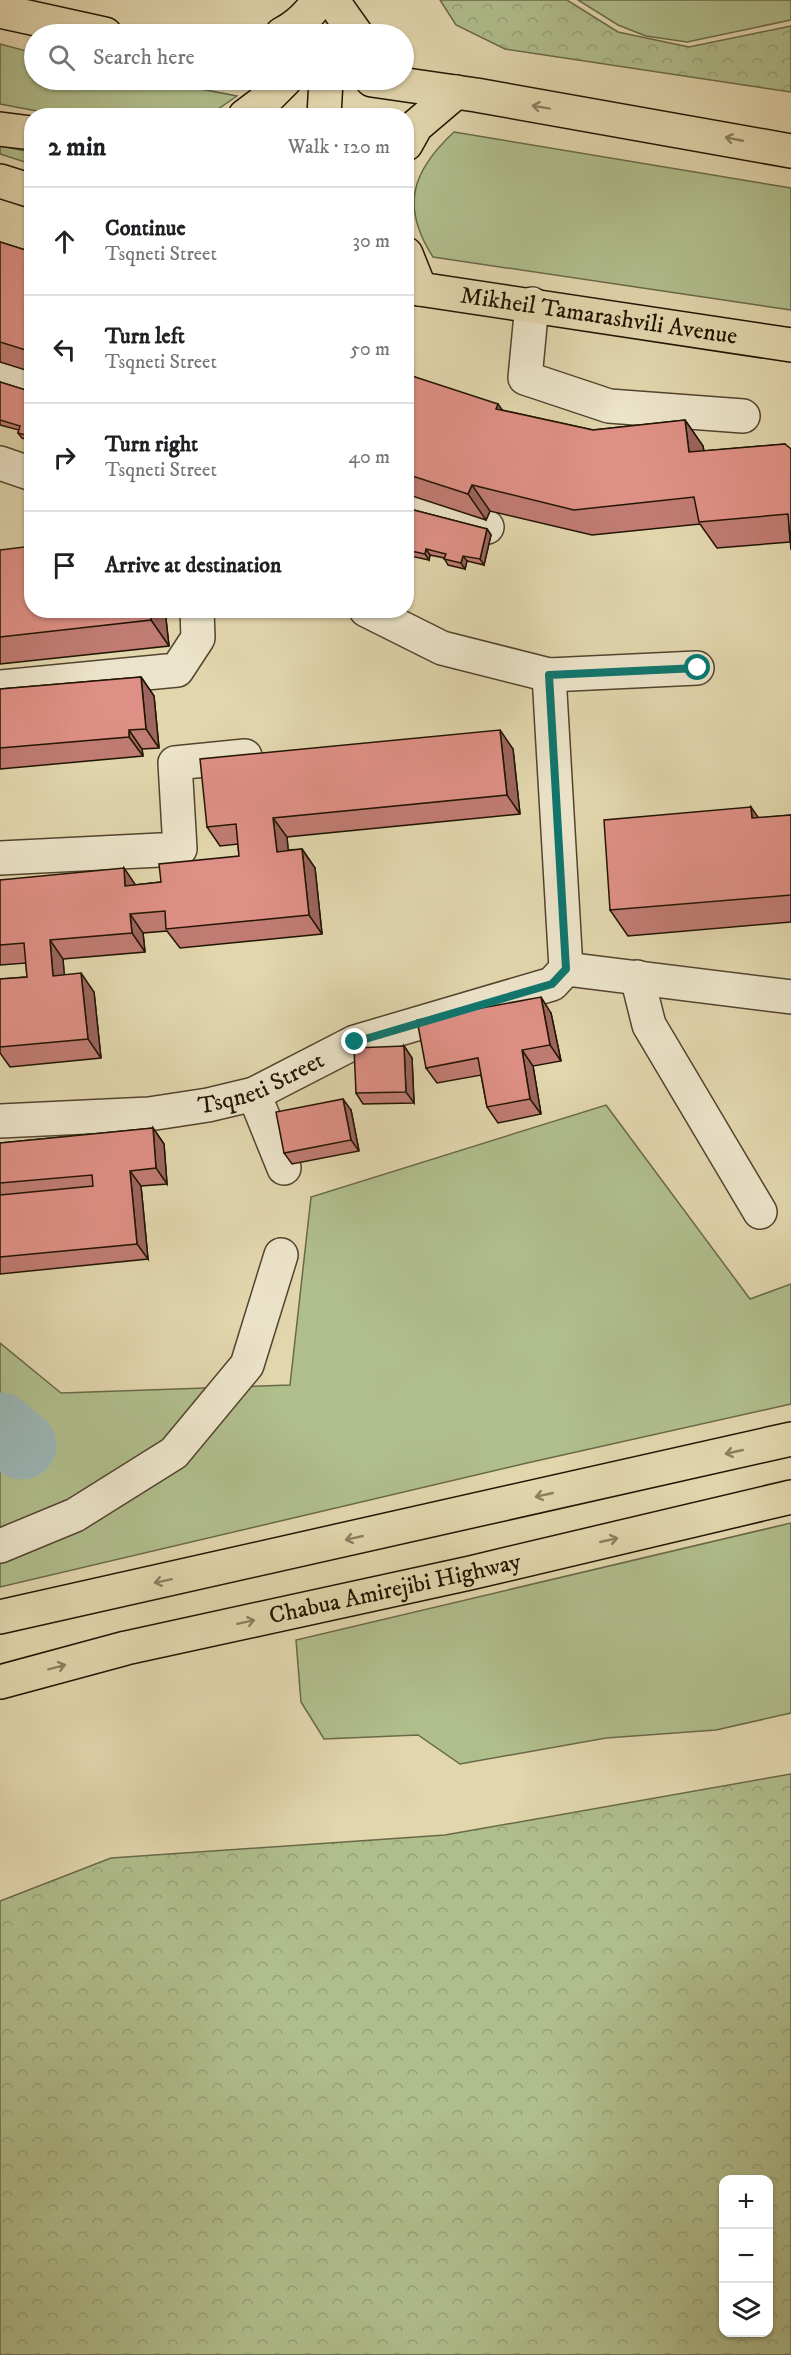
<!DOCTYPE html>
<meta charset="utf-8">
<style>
body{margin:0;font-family:"IM FELL DW Pica",serif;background:#f2f2f2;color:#202124}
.controls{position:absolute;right:18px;bottom:18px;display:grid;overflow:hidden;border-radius:12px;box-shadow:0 2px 4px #0004}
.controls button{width:54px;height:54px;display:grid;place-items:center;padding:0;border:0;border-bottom:2px solid #e0e0e0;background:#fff;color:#202124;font:30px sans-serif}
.stop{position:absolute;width:18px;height:18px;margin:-14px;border:4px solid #0f766e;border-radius:50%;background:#fff}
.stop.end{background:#0f766e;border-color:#fff;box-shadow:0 2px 6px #0008}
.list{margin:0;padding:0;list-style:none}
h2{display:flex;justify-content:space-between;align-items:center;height:78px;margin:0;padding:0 24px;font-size:26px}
h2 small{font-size:20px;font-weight:400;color:#757577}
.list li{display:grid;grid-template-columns:39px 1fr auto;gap:18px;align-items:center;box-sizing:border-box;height:108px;padding:0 24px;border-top:2px solid #e0e0e0}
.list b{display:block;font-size:22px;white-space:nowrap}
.list p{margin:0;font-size:20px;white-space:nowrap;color:#757577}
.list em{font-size:20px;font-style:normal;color:#757577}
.icon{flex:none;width:33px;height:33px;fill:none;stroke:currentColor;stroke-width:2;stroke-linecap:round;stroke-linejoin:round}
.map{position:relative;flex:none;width:791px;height:2355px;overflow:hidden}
.search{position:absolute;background:#fff;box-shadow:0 2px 4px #0004;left:24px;top:24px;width:390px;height:66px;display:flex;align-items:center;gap:15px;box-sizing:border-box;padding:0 21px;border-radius:33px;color:#757577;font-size:22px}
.panel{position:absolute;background:#fff;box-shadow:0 2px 4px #0004;left:24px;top:108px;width:390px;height:510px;border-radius:24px}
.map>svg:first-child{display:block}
</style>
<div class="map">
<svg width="791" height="2355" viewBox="0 0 791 2355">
<defs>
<pattern id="forest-crowns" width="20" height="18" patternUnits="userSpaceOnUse" patternTransform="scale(1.5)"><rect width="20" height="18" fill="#b0be8c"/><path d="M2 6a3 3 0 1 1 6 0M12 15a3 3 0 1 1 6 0" fill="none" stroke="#97a277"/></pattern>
</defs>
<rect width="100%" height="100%" fill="#e2d6ad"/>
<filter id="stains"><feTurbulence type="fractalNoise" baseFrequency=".00333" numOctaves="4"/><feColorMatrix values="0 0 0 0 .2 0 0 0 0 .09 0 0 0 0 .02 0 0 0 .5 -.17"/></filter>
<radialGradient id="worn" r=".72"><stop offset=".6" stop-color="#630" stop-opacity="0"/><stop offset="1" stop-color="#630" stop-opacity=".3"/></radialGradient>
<g fill="#b0be8c" stroke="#696948" stroke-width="1.5">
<path d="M578 0H791V20L687 42 646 36 618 25Z"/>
<path d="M0 44 34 53V80H153L237 96 218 109 199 116 58 115 0 104Z"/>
<path d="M454 132 791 188V310L433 257C400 206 412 171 454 132Z"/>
<path d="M0 146 31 152V164L0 154Z"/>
<path d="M606 1105 750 1299 791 1284V1404L527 1463 0 1587V1453L11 1460 33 1429 0 1403V1343L61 1393 290 1385 311 1197Z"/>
<path d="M791 1523V1713L716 1730 606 1738 460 1764 418 1735 324 1739 301 1702 296 1640Z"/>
</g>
<g fill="url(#forest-crowns)" stroke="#696948" stroke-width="1.5" fill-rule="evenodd">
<path d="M440 0H567L618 32 689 47 791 26V92L505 49 456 25Z"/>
<path d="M791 1774V2355H0V1901L111 1858 445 1835ZM724 2180H768V2332H724Z"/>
</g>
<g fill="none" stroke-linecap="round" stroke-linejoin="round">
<path stroke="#9ab6b6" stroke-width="69" d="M0 1427 22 1445"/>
<g stroke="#52442e" stroke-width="36">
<g id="minor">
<path d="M532 304 525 378 609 406 743 416"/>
<path d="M0 374 32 385"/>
<path d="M0 463 32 474"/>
<path d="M406 504 487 527"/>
<path d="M366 610 442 648 549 675 697 668"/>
<path d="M0 687 177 670 198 638 197 610"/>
<path d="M0 858 180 849 175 763 245 756"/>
<path d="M566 969 791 997"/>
<path d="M637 977 649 1025 760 1212"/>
<path d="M254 1094 284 1168"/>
<path id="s1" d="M0 1121 149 1114 208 1105 254 1094 355 1042 552 984 566 969 549 675"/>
<path d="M0 1546 75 1515 174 1453 247 1365 281 1255"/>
</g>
</g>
<g stroke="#221403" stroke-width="36">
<g id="major">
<path d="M332 0 356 34"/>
<path d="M0 11 105 34"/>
<path d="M282 34C298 26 309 15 319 0"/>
<path d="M372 80 476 95 791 151"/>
<path d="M245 116 261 104 285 80"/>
<path d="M324 116 326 80"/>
<path d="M0 129 32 133"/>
<path d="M406 144 416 126 456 92"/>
<path d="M0 181 32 191"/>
<path d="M406 254 420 289"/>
<path id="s2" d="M406 287 791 345"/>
<path d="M0 1617 791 1439"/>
<path id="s3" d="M0 1682 126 1648 470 1573 791 1497"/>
</g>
</g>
<use href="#minor" stroke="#ece4ca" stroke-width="33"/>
<use href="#major" stroke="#e2d6ad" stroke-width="33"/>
</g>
<g fill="#c07c73" stroke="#221403" stroke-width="1.5">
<path d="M0 242 32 252V372L0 362Z"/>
<path d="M406 374 502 410 593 430 685 420 703 446 704 451 785 444 790 542 717 548 700 524 592 535 490 511 486 520 406 494Z"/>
<path d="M0 382 32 392V441L22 438 18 433 19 430 0 425Z"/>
<path d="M406 508 487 529 491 535 484 565 467 561 465 569 448 565 444 558 430 555 429 560 406 555Z"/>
<path d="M0 550 32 610H165L169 646 0 664Z"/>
<path d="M141 677 154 696 159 748 142 749 143 756 0 769V689Z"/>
<path d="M513 749 520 814 287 837 288 850 302 849 315 868 322 934 180 948 167 931 143 933 145 952 63 959 64 975 94 992 101 1058 10 1067 0 1053V979L27 977 26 963 0 965V880L135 885 161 882 239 856 238 844 220 846 207 827Z"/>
<path d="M791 815V922L628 936 610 910 758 818Z"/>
<path d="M551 1013 561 1061 533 1066 541 1114 498 1123 487 1107 481 1075 437 1083 426 1068Z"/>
<path d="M404 1046 412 1058 414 1103 363 1104 356 1093Z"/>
<path d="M351 1110 359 1151 292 1164 284 1153Z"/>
<path d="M153 1128 164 1144 167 1184 141 1186 148 1259 0 1274V1143Z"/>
</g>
<g fill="#9c655e" stroke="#221403" stroke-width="1.5">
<path d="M498 404 516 429 496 409Z"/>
<path d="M685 420 703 446 707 478 689 452Z"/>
<path d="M472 485 490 511 486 520 468 494Z"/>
<path d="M487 529 491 535 484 565 480 559Z"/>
<path d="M426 549 430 555 429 560 425 554Z"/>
<path d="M463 556 467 561 465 569 461 563Z"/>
<path d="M150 610H165L169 646 151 620Z"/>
<path d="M141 677 154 696 159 748 146 729Z"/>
<path d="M129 730 142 749 143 756 129 737Z"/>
<path d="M500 730 513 749 520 814 507 795Z"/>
<path d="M751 807 769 833 752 818Z"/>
<path d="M273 818 287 837 290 870 277 852Z"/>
<path d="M302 849 315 868 322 934 309 915Z"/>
<path d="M124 868 137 887 125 886Z"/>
<path d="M130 914 143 933 145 952 132 933Z"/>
<path d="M50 940 63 959 66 995 53 976Z"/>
<path d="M81 973 94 992 101 1058 88 1039Z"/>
<path d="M541 997 551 1013 561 1061 550 1045Z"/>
<path d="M404 1046 412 1058 414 1103 406 1092Z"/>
<path d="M522 1050 533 1066 541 1114 530 1099Z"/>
<path d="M343 1099 351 1110 359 1151 351 1140Z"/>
<path d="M153 1128 164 1144 167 1184 156 1168Z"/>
<path d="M130 1171 141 1186 148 1259 137 1244Z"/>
</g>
<g fill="#df9086" stroke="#221403" stroke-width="1.5">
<path d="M0 242 32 252V352L0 342Z"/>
<path d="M406 374 498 404 496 409 593 430 685 420 689 452 785 444 791 449V550L788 514 699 522 694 497 574 510 472 485 468 494 406 474Z"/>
<path d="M0 382 32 392V437L18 433 20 426 0 420Z"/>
<path d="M406 508 487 529 480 559 463 556 461 563 444 559 446 554 426 549 425 554 406 550Z"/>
<path d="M32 546V610H150L151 620 0 637V550Z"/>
<path d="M141 677 146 729 129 730V737L0 748V689Z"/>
<path d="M500 730 507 795 273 818 277 852 302 849 309 915 166 929 165 911 130 914 132 933 50 940 53 976 81 973 88 1039 0 1047V979L27 977 24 943 0 945V880L124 868 125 886 161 882 159 864 239 856 236 824 207 827 200 759Z"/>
<path d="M751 807 752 818 791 815V895L610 910 604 820Z"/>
<path d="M541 997 550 1045 522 1050 530 1099 487 1107 478 1058 426 1068 417 1020Z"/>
<path d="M404 1046 406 1092 356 1093 354 1048Z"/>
<path d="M343 1099 351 1140 284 1153 276 1112Z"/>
<path d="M153 1128 156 1168 130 1171 137 1244 0 1257V1195L93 1186 92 1175 0 1183V1143Z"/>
</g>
<defs><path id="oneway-shaft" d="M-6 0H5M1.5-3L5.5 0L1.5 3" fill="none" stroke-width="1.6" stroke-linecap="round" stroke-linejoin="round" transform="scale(1.5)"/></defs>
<g stroke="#8c7f60">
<use href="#oneway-shaft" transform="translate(541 107) rotate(-170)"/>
<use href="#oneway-shaft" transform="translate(734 139) rotate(-169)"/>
<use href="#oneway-shaft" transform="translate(734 1452) rotate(167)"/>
<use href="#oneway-shaft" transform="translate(544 1495) rotate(167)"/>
<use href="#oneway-shaft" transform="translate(354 1538) rotate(167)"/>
<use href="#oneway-shaft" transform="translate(609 1540) rotate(-13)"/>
<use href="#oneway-shaft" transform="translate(163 1581) rotate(168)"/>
<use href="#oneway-shaft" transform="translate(246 1622) rotate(-12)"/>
<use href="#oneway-shaft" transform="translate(57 1667) rotate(-15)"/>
</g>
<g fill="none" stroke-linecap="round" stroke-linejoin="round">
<path stroke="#0f766e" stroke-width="8" d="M355 1042 552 984 566 969 549 675 698 668"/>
</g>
<g text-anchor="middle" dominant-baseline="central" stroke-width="4.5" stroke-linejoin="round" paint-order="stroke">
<g font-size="24" fill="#221403" stroke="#ece4ca">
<text stroke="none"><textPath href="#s2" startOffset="195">Mikheil Tamarashvili Avenue</textPath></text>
<text stroke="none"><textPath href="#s1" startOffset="266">Tsqneti Street</textPath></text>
<text stroke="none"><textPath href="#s3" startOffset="406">Chabua Amirejibi Highway</textPath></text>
</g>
</g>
<rect width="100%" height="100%" filter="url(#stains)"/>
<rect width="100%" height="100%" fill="url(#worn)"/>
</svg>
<div class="controls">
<button>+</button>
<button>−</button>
<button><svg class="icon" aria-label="layers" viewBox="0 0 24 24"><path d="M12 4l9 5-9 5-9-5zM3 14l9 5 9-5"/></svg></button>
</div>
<div class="stop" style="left:698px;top:668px"></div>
<div class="stop end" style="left:355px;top:1042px"></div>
<div class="search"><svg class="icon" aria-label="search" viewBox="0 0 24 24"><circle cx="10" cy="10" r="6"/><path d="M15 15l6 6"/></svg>Search here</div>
<section class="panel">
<h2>2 min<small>Walk · 120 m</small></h2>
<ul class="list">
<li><svg class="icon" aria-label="ahead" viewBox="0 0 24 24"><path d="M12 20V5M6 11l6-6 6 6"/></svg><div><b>Continue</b><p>Tsqneti Street</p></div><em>30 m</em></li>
<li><svg class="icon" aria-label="left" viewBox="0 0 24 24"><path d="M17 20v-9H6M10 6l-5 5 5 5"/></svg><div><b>Turn left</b><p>Tsqneti Street</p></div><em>50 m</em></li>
<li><svg class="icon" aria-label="right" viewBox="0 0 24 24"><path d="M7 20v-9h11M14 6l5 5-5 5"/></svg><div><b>Turn right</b><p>Tsqneti Street</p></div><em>40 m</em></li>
<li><svg class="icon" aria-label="arrive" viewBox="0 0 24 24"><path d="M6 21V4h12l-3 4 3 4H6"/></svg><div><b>Arrive at destination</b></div></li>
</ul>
</section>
</div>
